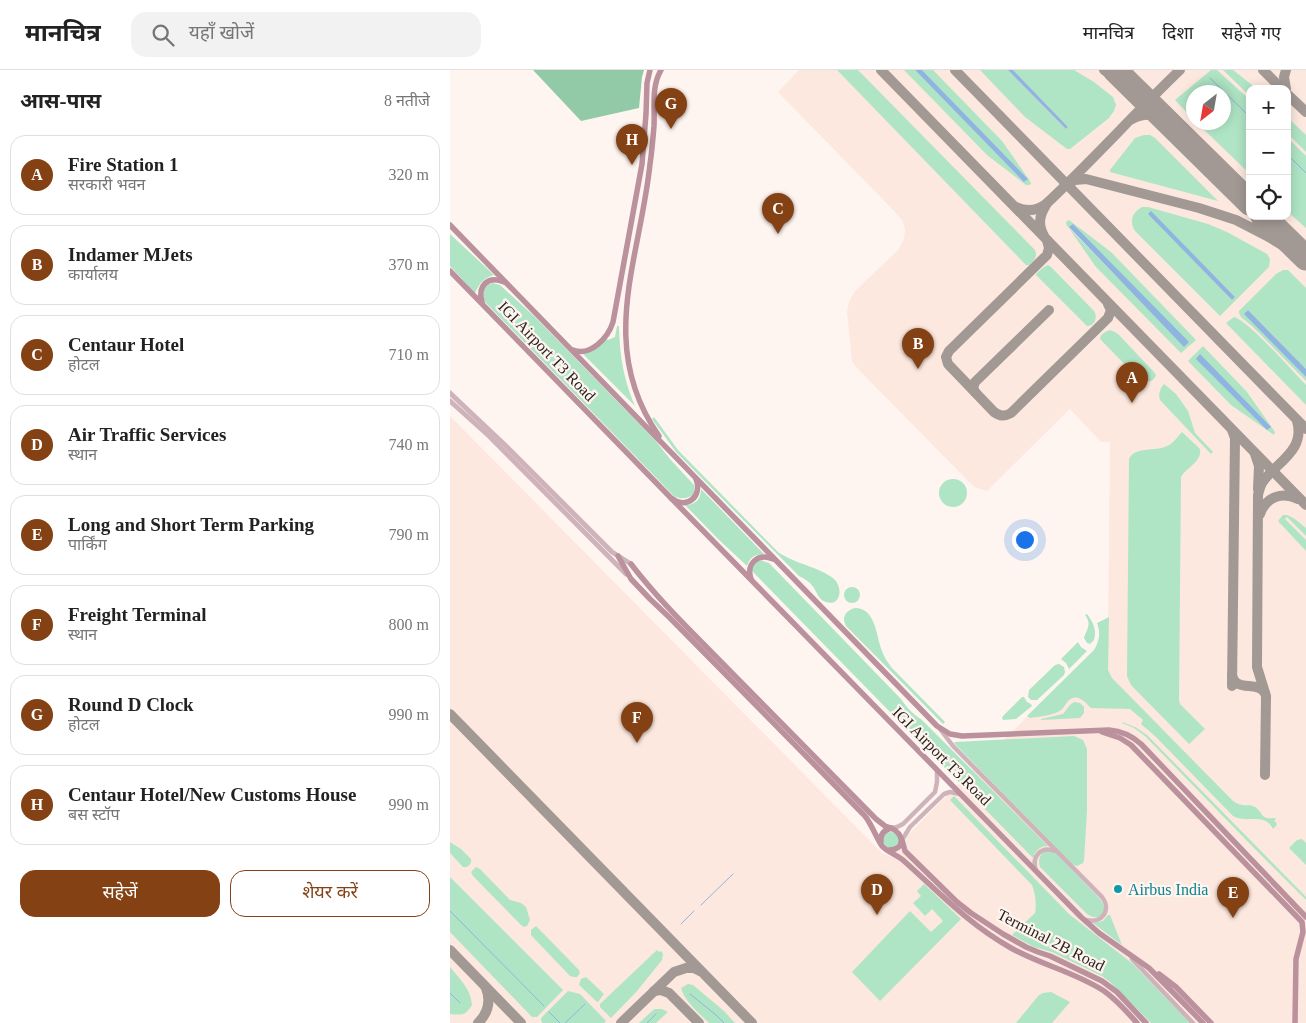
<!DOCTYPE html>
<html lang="hi">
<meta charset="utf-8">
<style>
body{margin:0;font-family:"Times New Roman","Noto Sans Devanagari",serif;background:#f2f2f2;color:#222}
.controls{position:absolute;right:15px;top:15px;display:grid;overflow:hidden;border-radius:10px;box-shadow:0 2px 12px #0003}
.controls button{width:45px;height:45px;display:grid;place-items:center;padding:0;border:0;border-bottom:1px solid #e0e0e0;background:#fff;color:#222;font:25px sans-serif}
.compass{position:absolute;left:736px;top:15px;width:45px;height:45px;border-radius:50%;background:#fff;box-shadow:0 2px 12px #0003;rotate:211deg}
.you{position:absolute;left:574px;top:469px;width:18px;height:18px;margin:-12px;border:4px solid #fff;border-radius:50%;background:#1a73e8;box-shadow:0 0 0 8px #1a73e833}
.badge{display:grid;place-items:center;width:32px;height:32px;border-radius:50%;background:#844114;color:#fff;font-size:16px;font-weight:700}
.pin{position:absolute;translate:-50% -41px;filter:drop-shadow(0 1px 2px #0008)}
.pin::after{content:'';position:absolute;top:26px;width:18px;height:15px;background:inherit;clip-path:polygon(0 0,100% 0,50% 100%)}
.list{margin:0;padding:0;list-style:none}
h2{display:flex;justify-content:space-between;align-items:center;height:65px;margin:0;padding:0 20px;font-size:21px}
h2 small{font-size:16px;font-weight:400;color:#767676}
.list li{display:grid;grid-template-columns:32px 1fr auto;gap:15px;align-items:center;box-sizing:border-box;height:80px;margin:0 10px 10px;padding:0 10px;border:1px solid #e0e0e0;border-radius:15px}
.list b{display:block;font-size:19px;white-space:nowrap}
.list p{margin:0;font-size:16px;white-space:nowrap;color:#767676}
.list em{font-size:16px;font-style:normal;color:#767676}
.actions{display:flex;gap:10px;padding:15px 20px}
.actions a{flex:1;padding:11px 0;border:1px solid #844114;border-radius:15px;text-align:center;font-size:18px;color:#844114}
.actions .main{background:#844114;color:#fff}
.icon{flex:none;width:28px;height:28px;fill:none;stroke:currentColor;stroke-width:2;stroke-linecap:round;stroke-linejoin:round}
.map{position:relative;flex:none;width:856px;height:953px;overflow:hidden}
header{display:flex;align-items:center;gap:30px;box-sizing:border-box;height:70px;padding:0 25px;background:#fff;border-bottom:1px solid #e0e0e0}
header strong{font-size:24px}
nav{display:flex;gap:28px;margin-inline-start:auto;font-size:18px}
.search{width:350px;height:45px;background:#f2f2f2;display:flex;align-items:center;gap:12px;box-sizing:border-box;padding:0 18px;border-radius:15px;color:#767676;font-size:19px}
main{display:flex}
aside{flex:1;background:#fff}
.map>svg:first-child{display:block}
</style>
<header>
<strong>मानचित्र</strong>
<div class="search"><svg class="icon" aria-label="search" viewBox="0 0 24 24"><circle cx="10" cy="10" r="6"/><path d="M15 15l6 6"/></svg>यहाँ खोजें</div>
<nav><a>मानचित्र</a><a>दिशा</a><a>सहेजे गए</a></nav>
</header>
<main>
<aside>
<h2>आस-पास<small>8 नतीजे</small></h2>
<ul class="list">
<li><span class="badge">A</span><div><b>Fire Station 1</b><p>सरकारी भवन</p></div><em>320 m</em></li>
<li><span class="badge">B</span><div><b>Indamer MJets</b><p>कार्यालय</p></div><em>370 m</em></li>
<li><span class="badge">C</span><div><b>Centaur Hotel</b><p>होटल</p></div><em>710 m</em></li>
<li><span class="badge">D</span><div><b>Air Traffic Services</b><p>स्थान</p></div><em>740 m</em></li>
<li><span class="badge">E</span><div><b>Long and Short Term Parking</b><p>पार्किंग</p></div><em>790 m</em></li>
<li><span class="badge">F</span><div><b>Freight Terminal</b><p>स्थान</p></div><em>800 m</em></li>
<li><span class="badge">G</span><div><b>Round D Clock</b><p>होटल</p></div><em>990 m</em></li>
<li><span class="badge">H</span><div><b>Centaur Hotel/New Customs House</b><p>बस स्टॉप</p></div><em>990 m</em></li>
</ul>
<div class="actions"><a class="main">सहेजें</a><a>शेयर करें</a></div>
</aside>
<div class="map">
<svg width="856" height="953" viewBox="0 0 856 953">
<rect width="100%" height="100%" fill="#fff5f0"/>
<path fill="#fce8de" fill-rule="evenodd" d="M349 0H856V953H0V346L432 783 442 787 455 774 457 766 495 727 658 568 660 372H651L620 339 537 421 524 417 406 297 402 291 397 242 399 232 405 221 448 180 454 169 455 159 452 150 445 142 328 22ZM800 19H837V146H800ZM744 22H774V52H744Z"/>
<g fill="#afe5c4" fill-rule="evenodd">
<path d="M387 0H408L585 180C588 187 584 190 579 195H576Z"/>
<path d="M454 0H465L575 112 577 108 472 0H483L552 71 580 111 581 114 579 115H576L537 85Z"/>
<path d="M530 0H558L616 59 618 57 563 0H624L644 12 663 27 666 35 664 41 659 48 620 79H617L575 47Z"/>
<path d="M761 0H767L800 30V104L747 53 774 52V22H744L743 49 725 30Z"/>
<path d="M773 0H783L807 19H800V26Z"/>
<path d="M837 47 856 65V82L837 63Z"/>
<path d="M694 65H700L705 68 768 131 660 102V100L685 68Z"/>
<path d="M837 67 856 86V158L837 141Z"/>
<path d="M692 137H698L758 154 777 162 817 184 820 189 819 197 770 246 685 161C679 151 682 143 692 137ZM701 142 785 227 782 230 699 144Z"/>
<path d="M619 150 661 182 746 270 731 283 646 197 616 154V152ZM623 154 738 272 734 276 619 158Z"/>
<path d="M0 164 44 205C33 208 30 213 25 223L0 196Z"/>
<path d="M598 195 601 197 644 241C648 247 645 256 637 256L586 205 587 203 594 197Z"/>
<path d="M833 200H838L856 218V299L798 240 795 244 856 307V311L803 257 791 247 789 243V241L826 204Z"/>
<path d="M43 213 50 215 85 247 205 370 220 389 244 415C247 428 234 431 224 426L35 232C31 224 33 215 43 213Z"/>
<path d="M784 247C799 251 842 301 856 315V335L776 253Z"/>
<path d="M167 256H169C170 287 173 307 185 336L133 284 137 283 156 268 158 270 165 267Z"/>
<path d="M660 260 665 262 669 265 704 302 706 305C703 313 697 313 692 307L689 309 651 270 650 268C652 263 655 262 660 260Z"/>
<path d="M753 276 797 322 825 362 824 365 781 335 738 291Z"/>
<path d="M714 314 726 324 738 341 745 363 763 382 761 384 710 330C708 324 710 319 714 314Z"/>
<path d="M204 347 228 380 328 482C345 494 370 497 384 509 394 518 390 537 376 532 369 530 367 523 364 518 360 512 355 509 349 506L226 382 202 349Z"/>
<path d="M732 362 750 379C752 392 737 397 731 407L729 630 730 634 755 659 739 674 681 615 677 606 679 389C685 376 705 382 717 376 723 374 728 366 732 362Z"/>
<circle cx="503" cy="423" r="14"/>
<path d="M251 419 315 485C306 483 300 487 297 496L268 469 235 435C245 435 251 430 251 419Z"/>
<path d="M833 445C842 444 849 453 856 458V466L837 447 835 449 856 470V481L828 451Z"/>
<path d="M310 490 319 493 451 629C457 638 463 644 472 650L598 776C590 776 586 780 583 788L304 503 302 500 304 494Z"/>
<circle cx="402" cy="525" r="8"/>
<path d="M405 538C426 538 426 566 432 581 434 587 438 593 442 598L495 652 493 654 396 556C391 547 396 540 405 538Z"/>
<path d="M637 544C643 552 647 560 644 570L640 574 637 573 634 568C637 559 642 554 635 545Z"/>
<path d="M659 547 658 600 662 608 783 731C792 738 799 733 805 737 814 743 810 750 825 748L826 749 824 751 827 753 826 754 827 755 823 759C815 742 796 754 783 746L705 666 691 654 693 650 680 639 641 638C635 632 627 622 618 631 615 634 614 638 611 640 605 645 588 647 580 648L577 646 644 580C649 572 651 563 647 553Z"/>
<path d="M628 572 631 577 637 581 619 599 616 593 611 589Z"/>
<path d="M609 594 614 597 615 602 614 605 587 630H581L578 627 579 620 605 595Z"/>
<path d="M572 627H574L577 632 581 634 582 636 566 649 553 650 552 648 553 646Z"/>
<path d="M624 632 630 633 634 637V643L630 648 591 650V649L613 644 620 635Z"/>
<path d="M672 652 685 657 697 665 856 827V830L804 778 695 666 684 658 672 653Z"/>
<path d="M624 666 633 670 637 679V741L634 790 633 793 627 796 622 794 504 673 505 672Z"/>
<path d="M504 726 619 844 683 894 740 953H701L660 912 652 906 602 882 584 877 562 865 585 843C587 834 585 823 582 815L500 730Z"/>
<circle cx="441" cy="770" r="8"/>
<path d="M852 769 856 773V795L839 778 847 770Z"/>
<path d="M0 772 11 779 21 789C22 794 18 798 13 797L0 783Z"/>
<path d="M595 781 603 782 607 784 650 829C660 841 650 853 637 844L590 797C588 790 589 785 595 781Z"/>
<path d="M26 797 30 799 60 830 71 833 76 837 80 850 77 856 74 857 71 855 23 806 21 802Z"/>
<path d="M0 807 113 920 87 947H82L0 862Z"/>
<path d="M474 814 511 849 430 931 402 902 460 841 481 862 493 851 482 839 475 846 463 833 471 826 467 821Z"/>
<path d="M658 845H660L672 875 643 853 653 851Z"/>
<path d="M86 856 129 900 130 903 127 907H124L120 906 81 865V860Z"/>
<path d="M207 880 209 882 211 881 213 884 212 890 187 921 161 948 150 937V934Z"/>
<path d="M0 897C9 908 21 919 22 935 15 946 12 945 0 944Z"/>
<path d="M136 907 154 924 148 932 146 931 129 915 131 909Z"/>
<path d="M238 914 243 915 274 941 285 953H259C249 943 235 932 231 918Z"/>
<path d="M118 921 130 924 156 951 154 953H92L91 949 92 947Z"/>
<path d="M601 922 620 932 602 953H566L589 925 593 923Z"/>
<path d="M205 939H212L218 942 206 953H189L202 941Z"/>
</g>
<path fill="#92caa8" d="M83 0H194L192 7 189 38 131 51Z"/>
<g fill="#90b4e0">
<path d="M465 0H472L578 109 574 112Z"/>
<path d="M558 0H563L618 57 616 59Z"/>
<path d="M701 141 785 227 782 230 698 144Z"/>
<path d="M623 154 739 272 734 277 619 157Z"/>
<path d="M798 240 856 299V307L794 244Z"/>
<path d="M750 284 821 357 817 360 746 289Z"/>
</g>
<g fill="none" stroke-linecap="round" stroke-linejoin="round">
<g stroke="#90b4e0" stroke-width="1">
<path d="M760 8 800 47"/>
<path d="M837 84 856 103"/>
<path d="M251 835 283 804"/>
<path d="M0 841 94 936"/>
<path d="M231 854 244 841"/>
<path d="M0 923 10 933"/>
<path d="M240 924 266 945 274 953"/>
<path d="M99 942 110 953"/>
<path d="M115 953 135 934"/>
<path d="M197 953 206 944"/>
</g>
<g stroke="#a29894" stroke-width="10">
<path d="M431 0 856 435"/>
<path d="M505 0 856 359"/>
<path d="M654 0 683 21 705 39"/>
<path d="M813 0 832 19"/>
<path d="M836 19 834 7 836 0"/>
<path d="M837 24 856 42"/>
<path d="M682 49C695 42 706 44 718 52"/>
<path d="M617 114 625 110 636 109 749 138 786 150 817 166 842 181 856 191"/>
<path d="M566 137C577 142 587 141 596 134 642 91 684 44 730 0"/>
<path d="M594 166C588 155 589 146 596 135"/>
<path d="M597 170 599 178 597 185 499 281 496 287 498 294 544 342C550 346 554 347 561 343L658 248 661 240 658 234"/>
<path d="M525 322 523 318 525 312 599 240"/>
<path d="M805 384 809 396 808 419"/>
<path d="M810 444C816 427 832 421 848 429"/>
<path d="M782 605C786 623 807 610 815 623"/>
<path d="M782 616 785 368 782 360"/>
<path d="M0 644 302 953"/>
<path d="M815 705 816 626 807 597 808 425C809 421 810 417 812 413 825 393 856 381 847 351"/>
<path d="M0 880 71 953"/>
<path d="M204 921 211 920 219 923 249 953"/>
<path d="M28 953C38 943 41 931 36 918"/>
<path d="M171 953 224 902 236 898H244L250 901"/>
</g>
<g stroke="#a29894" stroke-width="25">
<path d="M665 0 800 133"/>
<path d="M813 146 856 188"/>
</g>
<g stroke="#cfb3ba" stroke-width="4.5">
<path d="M490 659 503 676 652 827C662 840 652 854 636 850"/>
<path d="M441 758 447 757 453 754 485 722 487 712V700"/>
<path d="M452 770 460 757 494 724 500 722 510 724"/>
<path d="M586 801C581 786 591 776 605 781"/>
<path d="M682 889 743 953"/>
</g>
<g stroke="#cfb3ba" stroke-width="5">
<path d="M0 323 55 375 162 482 181 494"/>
<path d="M0 331 39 366 176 504"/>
</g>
<g stroke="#ba919c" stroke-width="5.5">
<path d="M0 155 487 656 500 664 512 666 659 660C672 661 682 666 691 674L856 847"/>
<path d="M0 201 221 428C236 440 253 427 246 409"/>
<path d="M32 232C27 216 38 205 54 212"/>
<path d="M123 280C140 287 158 268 163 252L192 94 196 44 197 13 200 0"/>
<path d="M209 366C146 276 190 190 200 94 202 81 203 68 204 56 205 37 201 17 211 0"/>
<path d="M221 428 631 847 649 863 699 898 753 953"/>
<path d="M168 486 181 509 200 529 220 548 415 746C422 755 426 767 432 776 437 782 448 785 454 791 490 823 518 854 561 878 591 895 625 902 654 921 667 930 677 942 687 953"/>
<path d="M181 494C210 532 245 565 279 600 328 649 377 699 426 749L435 756 441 758"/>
<path d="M301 509C296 493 308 483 323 489"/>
<path d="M652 662 670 668 681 675 852 852 853 862 846 889 845 953"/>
<path d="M452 770 455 781 458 784 507 832 521 843 553 864 576 877 588 882 600 886 652 911 667 922 696 953"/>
<path d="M431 772C430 764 434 760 441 758 455 764 455 780 439 780"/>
<path d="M709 904 726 917 761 953"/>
</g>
</g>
<circle fill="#0f9aa8" stroke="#fff5f0" stroke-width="2" cx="668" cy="819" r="5"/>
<g text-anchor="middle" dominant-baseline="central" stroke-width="4.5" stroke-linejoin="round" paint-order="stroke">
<g font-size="16" fill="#281f1a" stroke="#fff5f0">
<text transform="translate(97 281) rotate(46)">IGI Airport T3 Road</text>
<text transform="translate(492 686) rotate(45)">IGI Airport T3 Road</text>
<text transform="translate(601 870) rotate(27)">Terminal 2B Road</text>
</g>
<g font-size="16" fill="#0d838f" stroke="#fff5f0" text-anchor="start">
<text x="678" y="819">Airbus India</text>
</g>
</g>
</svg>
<div class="controls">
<button>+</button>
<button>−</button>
<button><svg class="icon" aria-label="locate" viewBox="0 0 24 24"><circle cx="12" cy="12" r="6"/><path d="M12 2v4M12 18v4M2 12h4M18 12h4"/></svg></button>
</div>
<svg class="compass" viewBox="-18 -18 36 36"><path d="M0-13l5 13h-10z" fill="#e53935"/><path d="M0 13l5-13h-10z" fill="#767676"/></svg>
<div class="you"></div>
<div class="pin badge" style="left:682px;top:333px">A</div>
<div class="pin badge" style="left:468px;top:299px">B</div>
<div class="pin badge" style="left:328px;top:164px">C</div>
<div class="pin badge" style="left:427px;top:845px">D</div>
<div class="pin badge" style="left:783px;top:848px">E</div>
<div class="pin badge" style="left:187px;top:673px">F</div>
<div class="pin badge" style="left:221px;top:59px">G</div>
<div class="pin badge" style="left:182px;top:95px">H</div>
</div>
</main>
